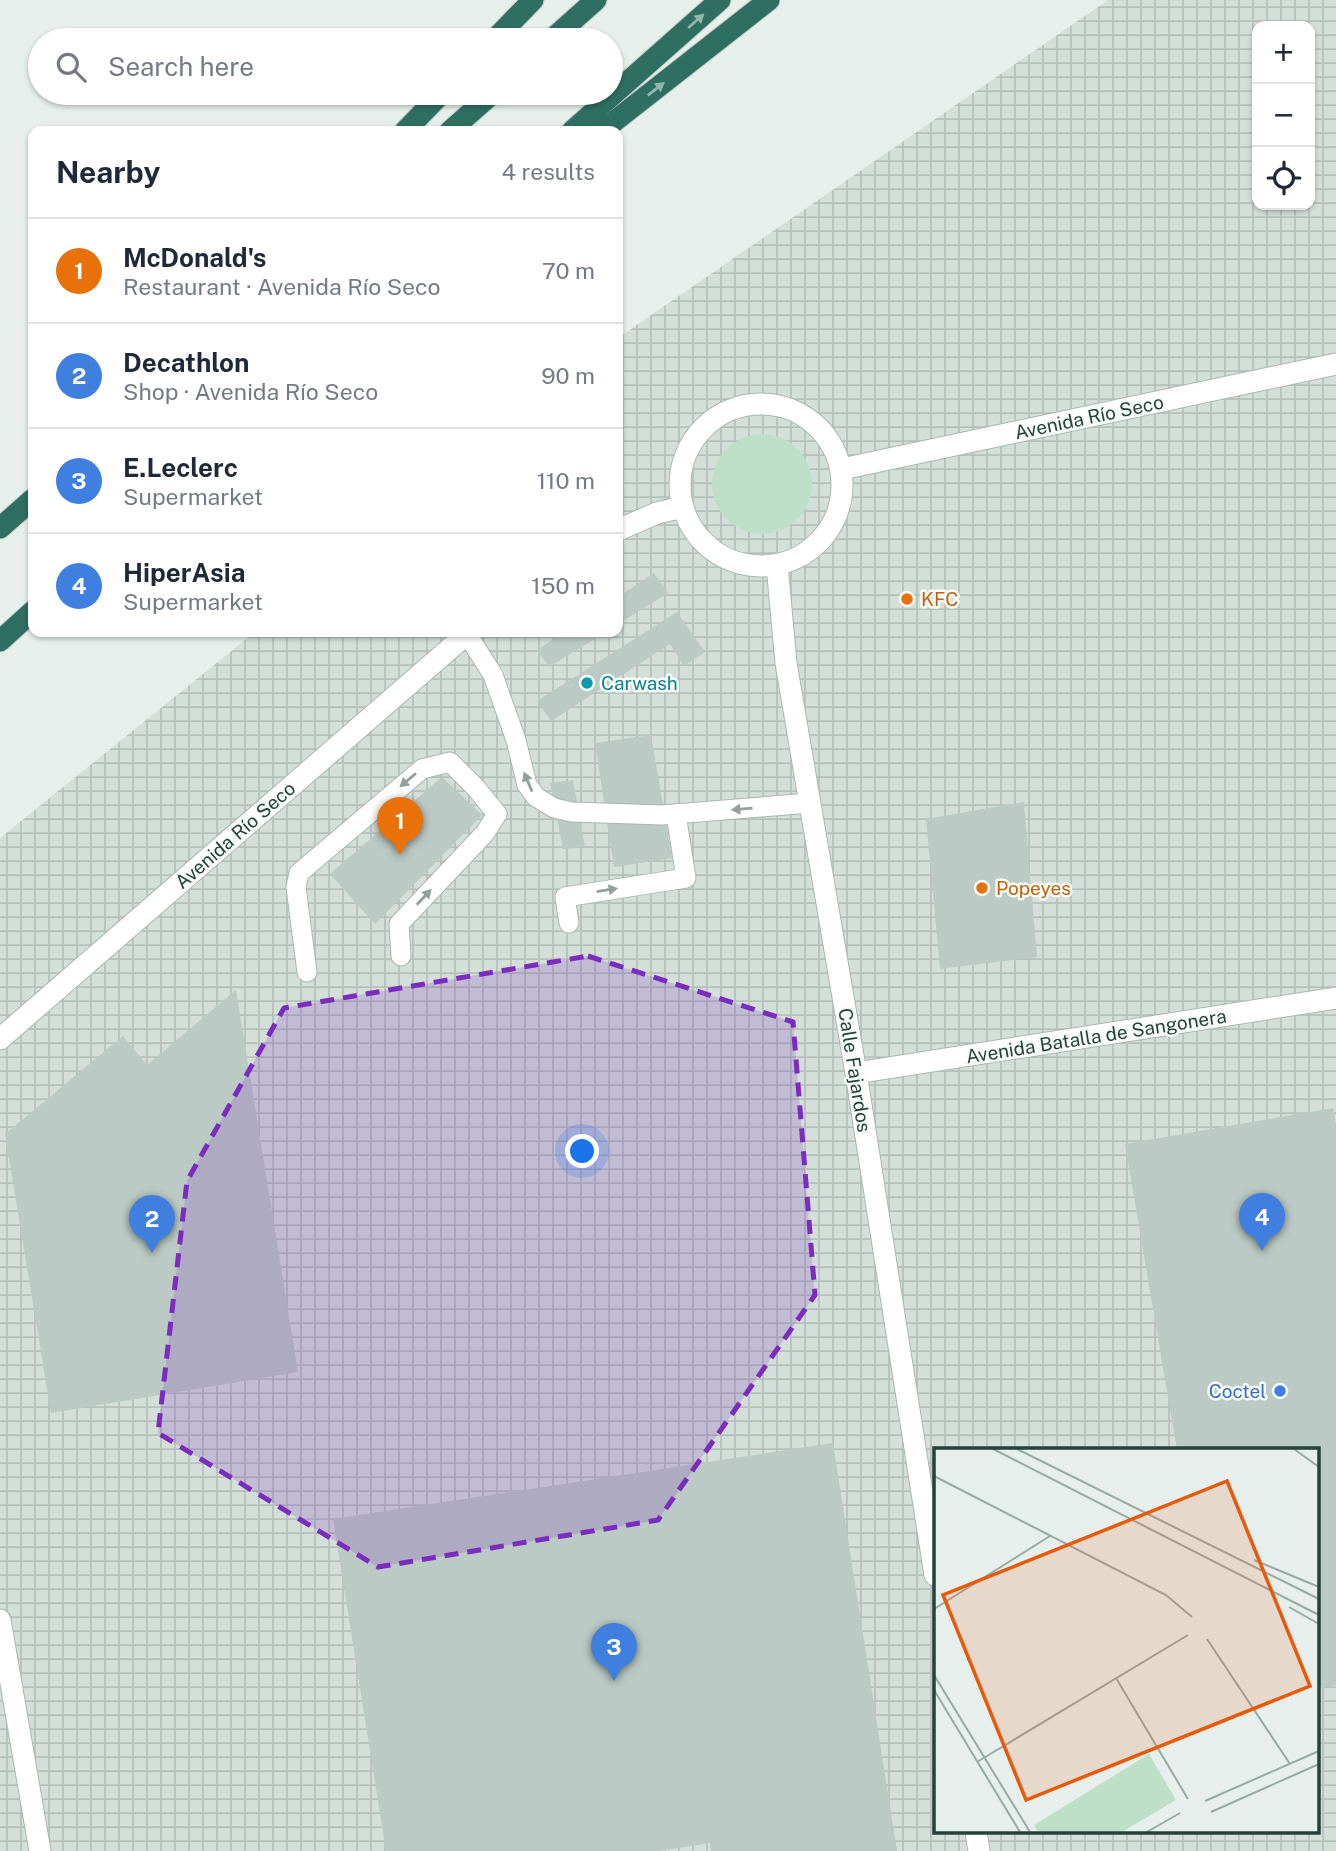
<!DOCTYPE html>
<meta charset="utf-8">
<style>
body{margin:0;font-family:"Public Sans",sans-serif;background:#f2f2f3;color:#1f2937}
.controls{position:absolute;right:21px;top:21px;display:grid;overflow:hidden;border-radius:14px;box-shadow:0 2px 5px #0004}
.controls button{width:63px;height:63px;display:grid;place-items:center;padding:0;border:0;border-bottom:2px solid #e0e1e3;background:#fff;color:#1f2937;font:35px sans-serif}
.you{position:absolute;left:583px;top:1152px;width:24px;height:24px;margin:-18px;border:5px solid #fff;border-radius:50%;background:#1a73e8;box-shadow:0 0 0 10px #1a73e833}
.badge{display:grid;place-items:center;width:46px;height:46px;border-radius:50%;background:#7f5249;color:#fff;font-size:23px;font-weight:700}
.pin{position:absolute;translate:-50% -58px;filter:drop-shadow(0 2px 4px #0008)}
.pin::after{content:'';position:absolute;top:37px;width:24px;height:21px;background:inherit;clip-path:polygon(0 0,100% 0,50% 100%)}
.list{margin:0;padding:0;list-style:none}
h2{display:flex;justify-content:space-between;align-items:center;height:91px;margin:0;padding:0 28px;font-size:30px}
h2 small{font-size:23px;font-weight:400;color:#747a83}
.list li{display:grid;grid-template-columns:46px 1fr auto;gap:21px;align-items:center;box-sizing:border-box;height:105px;padding:0 28px;border-top:2px solid #e0e1e3}
.list b{display:block;font-size:26px;white-space:nowrap}
.list p{margin:0;font-size:23px;white-space:nowrap;color:#747a83}
.list em{font-size:23px;font-style:normal;color:#747a83}
.icon{flex:none;width:38px;height:38px;fill:none;stroke:currentColor;stroke-width:2;stroke-linecap:round;stroke-linejoin:round}
.map{position:relative;flex:none;width:1336px;height:1851px;overflow:hidden}
.search{position:absolute;background:#fff;box-shadow:0 2px 5px #0004;left:28px;top:28px;width:595px;height:77px;display:flex;align-items:center;gap:18px;box-sizing:border-box;padding:0 24px;border-radius:38px;color:#747a83;font-size:26px}
.panel{position:absolute;background:#fff;box-shadow:0 2px 5px #0004;left:28px;top:126px;width:595px;height:511px;border-radius:14px}
.map>svg:first-child{display:block}
</style>
<div class="map">
<svg width="1336" height="1851" viewBox="0 0 1336 1851">
<defs>
<pattern id="industrial-grid" width="8" height="8" patternUnits="userSpaceOnUse" patternTransform="scale(1.75)"><rect width="8" height="8" fill="#d4dfda"/><path d="M0 4h8M4 0v8" fill="none" stroke="#b6c1bc"/></pattern>
</defs>
<rect width="100%" height="100%" fill="#e6efeb"/>
<path fill="url(#industrial-grid)" fill-rule="evenodd" d="M1108 0H1336V1851H0V838L255 632H618V338ZM1257 26H1310V205H1257ZM935 1450H1317V1832H935Z"/>
<circle fill="#bfe0c8" cx="762" cy="484" r="50"/>
<g fill="#bbcac4">
<path d="M654 573 668 593 618 624V597Z"/>
<path d="M677 612 705 652 684 666 670 644 551 721 537 701Z"/>
<path d="M564 632H606L549 667 537 650Z"/>
<path d="M651 735 672 858 614 867 595 743Z"/>
<path d="M442 777 482 815 375 924 330 874Z"/>
<path d="M573 780 585 847 563 849 550 783Z"/>
<path d="M1024 802 1037 957 940 969 926 819Z"/>
<path d="M236 990 298 1372 51 1413 5 1134 123 1036 147 1065Z"/>
<path d="M1333 1108 1336 1124V1685L1317 1689V1450H1177L1125 1144Z"/>
<path d="M833 1443 897 1851H711L710 1843 660 1851H386L333 1519Z"/>
</g>
<g fill="none" stroke-linecap="round" stroke-linejoin="round">
<g stroke="#a8b8b2" stroke-width="21">
<g id="lane">
<path d="M467 634 493 675 516 740 527 785 536 797 554 808 572 812 662 815 810 803"/>
<path d="M569 923 565 897 686 878 676 814"/>
<path d="M307 972 296 887 299 873 422 769 450 762 476 788 497 814 485 833 399 924 401 956"/>
</g>
</g>
<g stroke="#a8b8b2" stroke-width="23">
<g id="street">
<circle cx="761" cy="485" r="81"/>
<path d="M842 469 1336 364"/>
<path d="M618 530 657 513 683 507"/>
<path d="M777 565 786 663 856 1073 935 1575"/>
<path d="M0 1039 469 632"/>
<path d="M856 1073 1336 998"/>
<path d="M0 1620 40 1851"/>
<path d="M976 1832 979 1851"/>
</g>
</g>
<g stroke="#c2cac8" stroke-width="23">
<g id="highway">
<path d="M494 40 533 0"/>
<path d="M551 40 596 0"/>
<path d="M405 131 442 93"/>
<path d="M450 131 493 93"/>
<path d="M572 131 720 0"/>
<path d="M602 131 769 0"/>
<path d="M0 528 33 499"/>
<path d="M0 641 33 611"/>
</g>
</g>
<use href="#lane" stroke="#fff" stroke-width="19"/>
<use href="#street" stroke="#fff" stroke-width="21"/>
<use href="#highway" stroke="#2f6f62" stroke-width="21"/>
</g>
<defs><path id="oneway-solid" d="M-6-.8H1V-3.2L6.5 0L1 3.2V.8H-6Z" transform="scale(1.75)"/></defs>
<g fill="#93b5ae">
<use href="#oneway-solid" transform="translate(696 21) rotate(-42)"/>
<use href="#oneway-solid" transform="translate(656 89) rotate(-38)"/>
</g>
<g fill="#92a09c">
<use href="#oneway-solid" transform="translate(408 780) rotate(140)"/>
<use href="#oneway-solid" transform="translate(528 782) rotate(-113)"/>
<use href="#oneway-solid" transform="translate(742 809) rotate(175)"/>
<use href="#oneway-solid" transform="translate(607 890) rotate(-9)"/>
<use href="#oneway-solid" transform="translate(424 897) rotate(-47)"/>
</g>
<path fill="#7b2cbf" fill-opacity="0.2" stroke="#7b2cbf" stroke-width="5" stroke-dasharray="14 9" stroke-linejoin="round" d="M588 956 793 1022 815 1295 658 1520 378 1567 158 1433 187 1181 284 1008Z"/>
<g fill="#e8710a" stroke="#f7fbf9" stroke-width="2.5">
<circle cx="907" cy="599" r="7"/>
<circle cx="982" cy="888" r="7"/>
</g>
<circle fill="#0f9aa8" stroke="#f7fbf9" stroke-width="2.5" cx="587" cy="683" r="7"/>
<circle fill="#3f7fe0" stroke="#f7fbf9" stroke-width="2.5" cx="1280" cy="1391" r="7"/>
<g text-anchor="middle" dominant-baseline="central" stroke-width="5" stroke-linejoin="round" paint-order="stroke">
<g font-size="19" fill="#24423a" stroke="#f7fbf9">
<text transform="translate(1089 417) rotate(-12)">Avenida Río Seco</text>
<text transform="translate(235 835) rotate(-41)">Avenida Río Seco</text>
<text transform="translate(1096 1036) rotate(-9)">Avenida Batalla de Sangonera</text>
<text transform="translate(855 1070) rotate(81)">Calle Fajardos</text>
</g>
<g font-size="19" fill="#c56008" stroke="#f7fbf9" text-anchor="start">
<text x="921" y="599">KFC</text>
<text x="996" y="888">Popeyes</text>
</g>
<g font-size="19" fill="#0d838f" stroke="#f7fbf9" text-anchor="start">
<text x="601" y="683">Carwash</text>
</g>
<g font-size="19" fill="#366cbe" stroke="#f7fbf9" text-anchor="end">
<text x="1266" y="1391">Coctel</text>
</g>
</g>
<g transform="translate(934 1448)">
<rect width="385" height="385" fill="#e6efeb"/>
<path d="M215 306 242 352 188 384H104L100 377Z" fill="#bfe0c8"/>
<path fill="none" stroke="#98aaa4" stroke-width="2" d="M59 1 385 167M83 1 385 151M360 1 385 19M0 28 232 147 258 169M320 112 385 139M355 159 385 176M0 161 116 88M273 191 356 316M0 227 96 384M182 230 254 351M0 242 86 384M43 314 254 187M271 353 385 303M277 364 385 316M213 384 246 365"/>
<path fill="#e8590c" fill-opacity="0.15" stroke="#e8590c" stroke-width="3.5" d="M293 33 376 238 92 352 9 147Z"/>
<rect width="385" height="385" fill="none" stroke="#24423a" stroke-width="3.5"/>
</g>
</svg>
<div class="controls">
<button>+</button>
<button>−</button>
<button><svg class="icon" aria-label="locate" viewBox="0 0 24 24"><circle cx="12" cy="12" r="6"/><path d="M12 2v4M12 18v4M2 12h4M18 12h4"/></svg></button>
</div>
<div class="you"></div>
<div class="pin badge" style="left:400px;top:855px;background:#e8710a">1</div>
<div class="pin badge" style="left:152px;top:1253px;background:#3f7fe0">2</div>
<div class="pin badge" style="left:614px;top:1681px;background:#3f7fe0">3</div>
<div class="pin badge" style="left:1262px;top:1251px;background:#3f7fe0">4</div>
<div class="search"><svg class="icon" aria-label="search" viewBox="0 0 24 24"><circle cx="10" cy="10" r="6"/><path d="M15 15l6 6"/></svg>Search here</div>
<section class="panel">
<h2>Nearby<small>4 results</small></h2>
<ul class="list">
<li><span class="badge" style="background:#e8710a">1</span><div><b>McDonald's</b><p>Restaurant · Avenida Río Seco</p></div><em>70 m</em></li>
<li><span class="badge" style="background:#3f7fe0">2</span><div><b>Decathlon</b><p>Shop · Avenida Río Seco</p></div><em>90 m</em></li>
<li><span class="badge" style="background:#3f7fe0">3</span><div><b>E.Leclerc</b><p>Supermarket</p></div><em>110 m</em></li>
<li><span class="badge" style="background:#3f7fe0">4</span><div><b>HiperAsia</b><p>Supermarket</p></div><em>150 m</em></li>
</ul>
</section>
</div>
